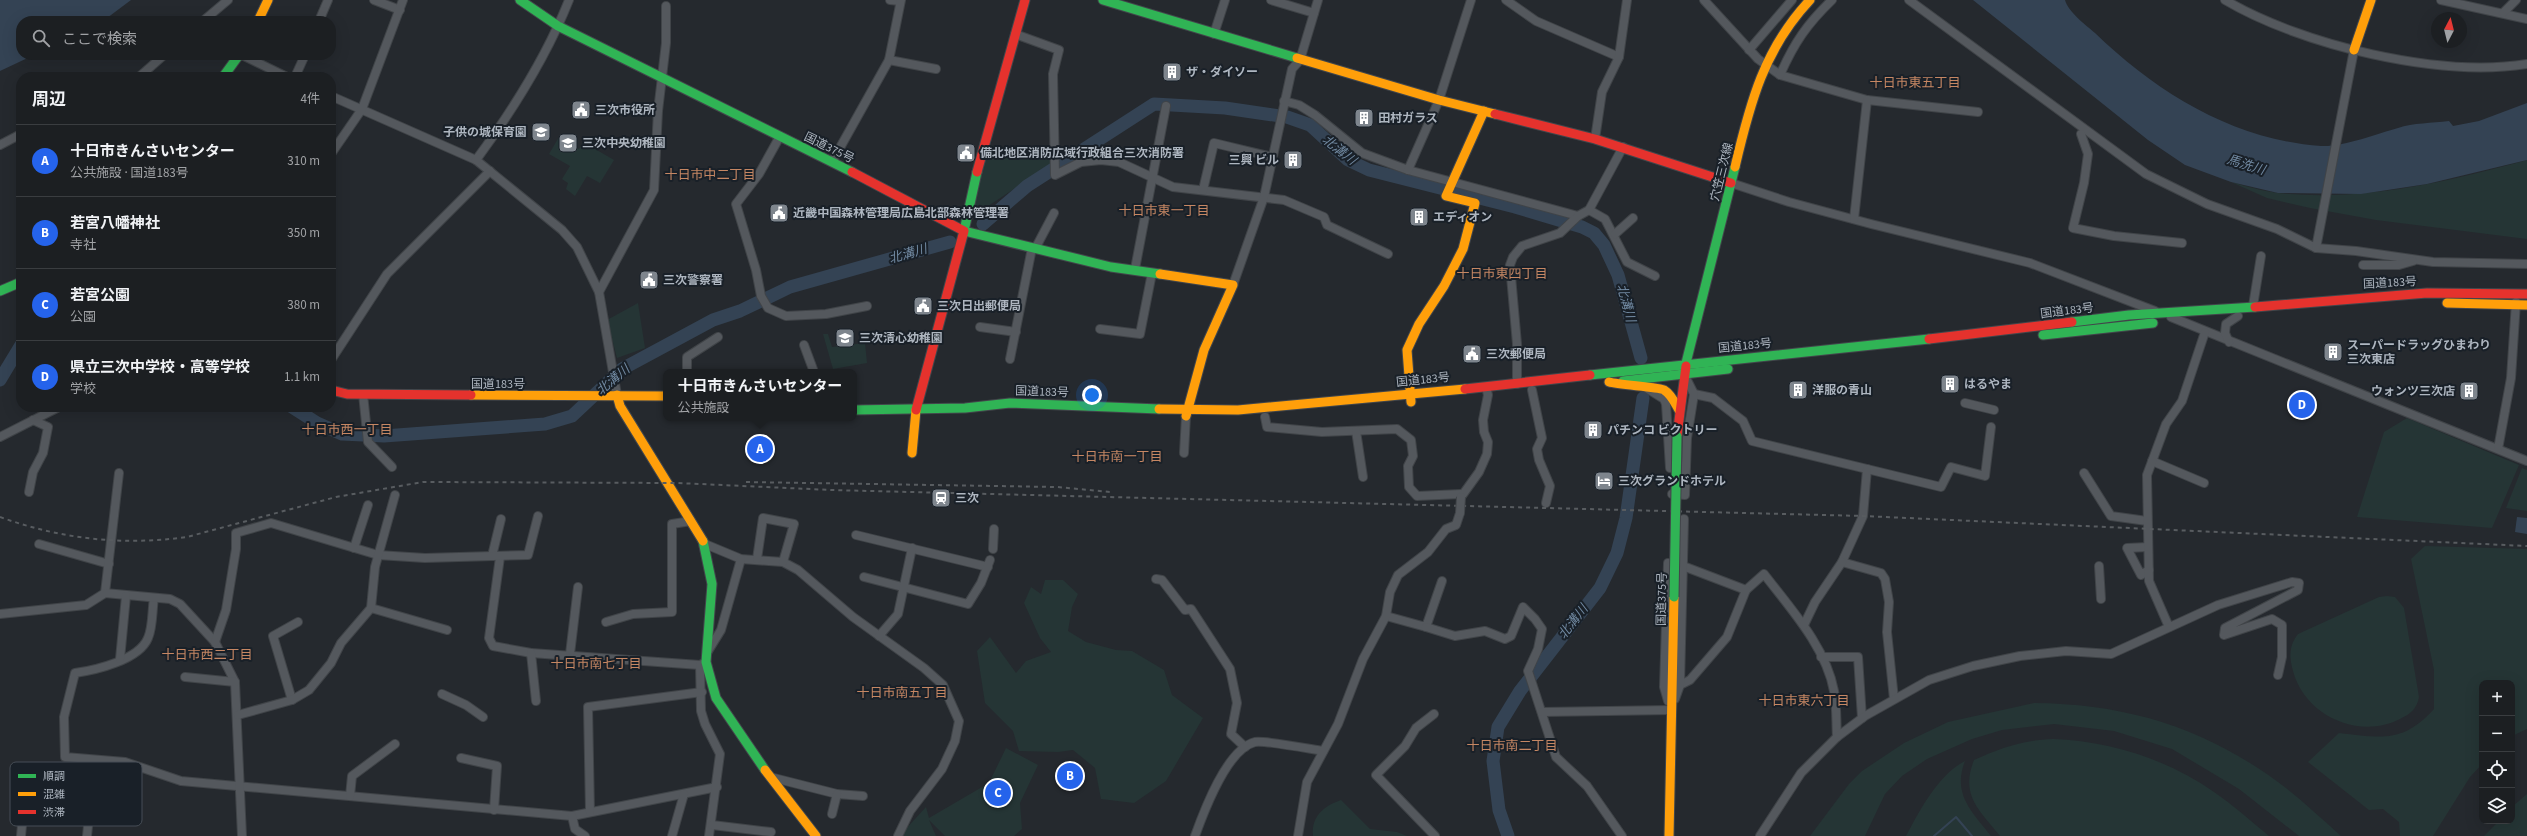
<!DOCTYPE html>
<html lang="ja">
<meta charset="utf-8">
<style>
body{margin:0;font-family:"Source Sans 3","Noto Sans JP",sans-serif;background:#25272a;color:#f1f3f6}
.controls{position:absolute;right:12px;bottom:12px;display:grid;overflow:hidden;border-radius:8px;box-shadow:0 4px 16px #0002}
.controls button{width:36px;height:36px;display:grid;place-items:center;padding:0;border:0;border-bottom:1px solid #3a3d40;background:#1c1f22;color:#f1f3f6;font:20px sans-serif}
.compass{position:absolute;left:2431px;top:12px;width:36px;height:36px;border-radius:50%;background:#1c1f22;box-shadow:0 4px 16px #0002;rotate:7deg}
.you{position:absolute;left:1092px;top:395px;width:14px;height:14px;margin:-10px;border:3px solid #fff;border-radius:50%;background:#1a73e8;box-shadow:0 0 0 6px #1a73e833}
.badge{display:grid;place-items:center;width:26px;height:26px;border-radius:50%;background:#2563eb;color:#fff;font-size:13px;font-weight:700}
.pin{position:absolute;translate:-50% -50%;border:2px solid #fff;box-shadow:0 1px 4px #0006}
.popup{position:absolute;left:663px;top:369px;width:194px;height:52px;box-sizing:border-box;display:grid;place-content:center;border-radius:8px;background:#1c1f22;filter:drop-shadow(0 1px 3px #0005);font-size:13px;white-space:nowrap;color:#a0a2a5}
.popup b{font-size:15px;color:#f1f3f6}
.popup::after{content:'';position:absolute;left:50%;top:100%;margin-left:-8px;border:8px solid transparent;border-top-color:#1c1f22}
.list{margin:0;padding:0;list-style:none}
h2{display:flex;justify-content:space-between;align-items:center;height:52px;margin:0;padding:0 16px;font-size:17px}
h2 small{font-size:13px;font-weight:400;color:#a0a2a5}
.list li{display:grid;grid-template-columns:26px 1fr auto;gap:12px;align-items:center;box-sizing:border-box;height:72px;padding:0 16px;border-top:1px solid #3a3d40}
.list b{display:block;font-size:15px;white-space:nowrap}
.list p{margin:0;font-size:13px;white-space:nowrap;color:#a0a2a5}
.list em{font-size:13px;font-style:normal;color:#a0a2a5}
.icon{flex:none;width:22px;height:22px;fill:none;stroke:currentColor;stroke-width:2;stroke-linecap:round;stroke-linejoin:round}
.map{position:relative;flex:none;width:2527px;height:836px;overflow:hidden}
.search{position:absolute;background:#1c1f22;box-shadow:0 4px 16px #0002;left:16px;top:16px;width:320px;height:44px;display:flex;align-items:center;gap:10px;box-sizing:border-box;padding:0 14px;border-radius:16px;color:#a0a2a5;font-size:15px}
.panel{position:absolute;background:#1c1f22;box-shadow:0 4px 16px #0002;left:16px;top:72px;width:320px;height:340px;border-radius:16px}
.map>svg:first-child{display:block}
</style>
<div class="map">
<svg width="2527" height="836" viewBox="0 0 2527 836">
<rect width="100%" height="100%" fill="#25292e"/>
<g fill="#253535">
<path d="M559 137 579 149 583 142 614 160 600 183 587 176 575 196 566 189 568 183 562 179 570 166 549 154Z"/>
<path d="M987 145 1032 152 1042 146H1051L1052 164 982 210 971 207Z"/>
<path d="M2527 160V239L2376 220 2310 208 2267 198 2231 182C2246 186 2262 191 2278 193 2362 202 2447 182 2527 160Z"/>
<path d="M638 303 645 348 617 358 607 320Z"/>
<path d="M823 334H828L832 347 865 343 867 363 833 369Z"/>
<path d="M2407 418 2519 465 2492 528 2357 517 2384 432Z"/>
<path d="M2522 468 2527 470V511L2506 508Z"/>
<path d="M2425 546 2527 549V729L2512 736V683H2482V764L2470 777 2433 836H2400L2399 822 2383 809 2369 810 2308 762 2339 733C2383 738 2403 743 2434 709V670L2411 559Z"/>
<path d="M1045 580H1063L1078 594 1072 607 1068 631 1086 642 1116 650 1132 651 1164 670 1172 695 1203 718 1166 781 1134 803 1101 799 1095 768 1073 750 1058 752 1019 751 1013 731 985 703 977 651 990 637 1016 673 1026 661 1051 652 1040 638 1024 603 1031 587 1041 594Z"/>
<path d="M2387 596 2395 597 2404 608 2419 697C2417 709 2410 714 2400 719 2359 740 2305 716 2293 671 2289 657 2289 645 2298 634L2379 597Z"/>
<path d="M2034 703C2130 704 2209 729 2286 788 2305 803 2323 820 2341 836H2299L2239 789 2172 749 2114 731 2054 724 2002 730 1972 739 1927 759 1902 776 1885 794 1865 836H1810L1849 784 1862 771 1904 743 1948 722Z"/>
<path d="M2053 739C2109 741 2167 759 2214 792 2233 805 2251 821 2269 836H2000C1979 810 1960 795 1974 760 2000 748 2024 740 2053 739Z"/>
<path d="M1006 748 1038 765 1020 803 1022 829 1014 836H945L929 820 936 836H903L904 831 926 807 929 818 989 783Z"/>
<path d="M1965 761C1952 794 1972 812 1991 836H1906C1920 810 1938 775 1965 761Z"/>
<path d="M2527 794V836H2484L2499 821H2512V807Z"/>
<path d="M1341 800 1370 829 1397 832 1407 836H1313C1311 816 1324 806 1341 800Z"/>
</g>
<g fill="#344354">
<path d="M0 0H131L103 21H21V55H34L0 71Z"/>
<path d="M1973 0H2065C2068 12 2086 25 2095 33 2157 93 2234 140 2321 146 2344 147 2376 134 2398 128 2413 123 2432 123 2449 121L2453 126 2479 121 2527 103V160L2427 184 2361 194 2278 193 2231 182 2185 165 2148 140Z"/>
<path d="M2517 517 2527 518V534L2515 532Z"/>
</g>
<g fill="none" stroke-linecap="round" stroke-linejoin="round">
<path stroke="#344354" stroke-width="2" d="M1934 836 1956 817 1972 836"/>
<g stroke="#344354" stroke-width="13">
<path d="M983 224 1027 186 1154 104 1225 108 1287 117 1310 125 1348 160 1369 170 1515 207 1582 227 1594 233 1604 245 1618 275 1641 358"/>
<path d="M0 380 21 345"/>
<path d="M292 407 317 423 342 434 384 436 545 424 572 416 622 369 713 320 740 311 790 287 950 242"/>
<path d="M1508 836 1499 810 1493 761 1498 727 1520 691 1600 588 1617 553 1626 518 1643 398"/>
</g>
<g stroke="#404448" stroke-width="10">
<g id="street">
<path d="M374 0 400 10"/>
<path d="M890 0 900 1"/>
<path d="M1271 0 1314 13"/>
<path d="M1506 0 1536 21 1619 57"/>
<path d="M1704 0 1758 59 1780 75 1867 100 1978 112"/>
<path d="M1909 0 2146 174 2207 204 2277 229 2316 248 2356 251 2433 262 2527 264"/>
<path d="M2225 0C2301 45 2439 78 2527 64"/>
<path d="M2441 0 2527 19"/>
<path d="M2503 13 2516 0"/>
<path d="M203 21 228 0"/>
<path d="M319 21 328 0"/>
<path d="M1015 34 1059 50 1053 74 1055 175 1081 162 1101 160 1119 162 1173 187 1284 200 1324 217 1327 225 1388 254"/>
<path d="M1214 34 1225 0"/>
<path d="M1749 50 1792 0"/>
<path d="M242 55 287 77"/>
<path d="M889 60 936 69"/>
<path d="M1780 75C1794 43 1807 24 1832 0"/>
<path d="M139 77 164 55"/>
<path d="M295 77 305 55"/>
<path d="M331 96 476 160 562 230 577 247 599 292 617 395"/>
<path d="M1284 101 1299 105 1315 115 1362 153 1408 170 1578 216"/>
<path d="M2081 134 2088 154 2084 183 2073 228 2114 236 2182 243"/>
<path d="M779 138 759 174 736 204 756 270 761 296 768 308 786 316 826 314 867 306"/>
<path d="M1595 139 1602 92 1619 57 1627 0"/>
<path d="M0 145 21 134"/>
<path d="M331 154 362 109 403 0"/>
<path d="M476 160C513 110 546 58 569 0"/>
<path d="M832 162 889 60 901 0"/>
<path d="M1408 170 1439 100 1471 0"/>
<path d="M1731 183 1789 202 1871 224 2030 263 2155 311"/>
<path d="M1203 190 1214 143 1272 157"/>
<path d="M1589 210 1605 219 1627 262 1655 276"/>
<path d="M1854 219 1867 100"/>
<path d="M1615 234 1633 218"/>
<path d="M2316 248 2354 50"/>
<path d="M1035 249 1054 213"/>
<path d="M2363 265H2399L2413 261"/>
<path d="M1135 269 1166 106"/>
<path d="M1233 285 1264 197 1292 69 1300 60 1318 0"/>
<path d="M599 292 654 190 658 111 666 43V6"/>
<path d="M2253 306 2261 256"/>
<path d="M2171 317 2527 461"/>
<path d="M980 327 1016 332"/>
<path d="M1100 329 1140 334 1152 273"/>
<path d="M2229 342 2225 333 2226 324 2238 316"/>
<path d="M804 345 814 372"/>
<path d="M1010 359 1032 248"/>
<path d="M331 360 387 274 490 171"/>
<path d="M687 372V357L718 337"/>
<path d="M1517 384V344L1510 265 1513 257 1522 246 1560 233 1578 216 1589 210 1623 147"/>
<path d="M1648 389 1664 399 1666 404 1670 468"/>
<path d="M1532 390 1542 438 1537 449 1539 460 1550 486 1546 503"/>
<path d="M363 394 368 442 392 467"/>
<path d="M1694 394 1713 398 1743 421 1752 441 1941 487 1951 467 1985 476 1991 427"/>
<path d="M1965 403 1994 410"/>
<path d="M1265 417 1267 427 1322 432 1397 429 1411 440 1413 456 1408 466 1409 487 1417 496 1461 494"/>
<path d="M1356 431 1363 477"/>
<path d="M0 437 59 407"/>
<path d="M2498 449 2511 378 2516 302"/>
<path d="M1184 453 1186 416"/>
<path d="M2152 461 2204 483"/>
<path d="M1867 469 1863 516 1842 562 1881 573 1885 579 1889 602 1887 632 1894 699"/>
<path d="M2084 473 2111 516 2147 521"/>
<path d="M29 492 33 472 43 453 48 427 33 420"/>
<path d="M1672 494 1685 495 1687 438 1694 394 1686 378"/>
<path d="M1461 497 1479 472 1487 454 1488 442 1484 432 1483 420 1488 395 1486 387"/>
<path d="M856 535 988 567"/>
<path d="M39 544 109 564"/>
<path d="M705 544 741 559 783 562 798 570 853 617 924 668 943 685 959 721 955 741 942 769 910 811 898 836"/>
<path d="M2148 547 2127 548 2141 575 2149 570"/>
<path d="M354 548 368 505"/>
<path d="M993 549 994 529"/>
<path d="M492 556 501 519"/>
<path d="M500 557 489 638 493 646 531 653 700 665 706 662"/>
<path d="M757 559 763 518 794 524 783 562"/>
<path d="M1668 563 1664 687 1668 701"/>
<path d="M2099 566 2101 599"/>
<path d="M864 577 968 604 981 583 990 560"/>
<path d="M1156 579 1162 580 1185 610 1191 609 1230 669 1237 703 1231 734 1245 747"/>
<path d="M1746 590 1764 574C1790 608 1826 647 1834 691 1837 706 1836 722 1837 737"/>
<path d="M105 593 119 473"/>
<path d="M154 598C152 610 153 627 148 638 139 660 96 670 75 673L64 717 65 757 125 762 181 781 572 816 717 787"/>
<path d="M371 608 447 630"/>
<path d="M0 614 86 605 105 593 170 599 180 604 215 642 235 682 242 836"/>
<path d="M1386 616 1426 627 1442 581"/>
<path d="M606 622 633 614 672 612V524L691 521"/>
<path d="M1804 625 1815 602 1842 562"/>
<path d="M1426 627 1455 636 1485 631 1505 639 1511 636 1523 607 1535 619 1542 629 1538 649 1528 671 1556 757 1587 786 1622 836"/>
<path d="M2169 627 2149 581 2147 475 2166 424 2182 401 2205 332"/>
<path d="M879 636 898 614 912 548"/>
<path d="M215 642 226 610 236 549V533L271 523 378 555 425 558 528 555 538 516"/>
<path d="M708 651 721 630 741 559"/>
<path d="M531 653 536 701"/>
<path d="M570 654 578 587"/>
<path d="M1821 657H1858L1862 718"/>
<path d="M120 659 126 596"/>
<path d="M700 665 701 711 705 724 720 754 709 836"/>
<path d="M185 677 235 682"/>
<path d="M1680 685 1690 680 1727 637 1746 590 1683 566"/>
<path d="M442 694 466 705 483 717"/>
<path d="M1675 699 1680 685 1684 519"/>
<path d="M292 700 273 636 298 622"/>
<path d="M1542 712 1671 710"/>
<path d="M1434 714 1416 728 1405 746 1376 775 1435 836"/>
<path d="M238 715 292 700 309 690 331 663 341 643 371 608 375 567 395 495"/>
<path d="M461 758 497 766 494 810"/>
<path d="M770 777 837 794 863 796"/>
<path d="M350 796 352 776 395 744"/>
<path d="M590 812 588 707 702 692"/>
<path d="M832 814 837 794"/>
<path d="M572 816 575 829 585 836"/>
<path d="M712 825 771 832"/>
<path d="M21 836 27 772"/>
<path d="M87 836 93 777"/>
<path d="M672 836 684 794"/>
<path d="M1195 836C1204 811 1227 749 1255 742 1264 740 1310 749 1323 751"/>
<path d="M1298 836 1307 782 1338 724 1363 659 1386 616 1390 592 1398 575 1428 552 1446 529 1456 525 1460 513"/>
<path d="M1760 836 1801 773 1837 737 1865 716 1929 680 1973 666 2020 656 2066 651 2111 654 2218 605 2292 582 2299 583 2298 590 2225 628 2224 635 2272 619 2282 625V657L2278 675"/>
</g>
</g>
<g stroke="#42464b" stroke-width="11">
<g id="fast">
<path d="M520 0 558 26 852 172"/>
<path d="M1103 0 1297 58"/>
<path d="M223 77 239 55"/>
<path d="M977 172 964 231 1111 267 1160 274"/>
<path d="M0 291 21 282"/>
<path d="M2072 322 2129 315 2255 307"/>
<path d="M2043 335 2153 323"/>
<path d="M1686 363 1735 167"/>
<path d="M1590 375 1929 339"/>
<path d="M1623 381 1728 369"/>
<path d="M854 410 965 408 1010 403 1159 409"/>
<path d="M703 541 712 584 706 662 716 698 765 770"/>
</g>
</g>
<g stroke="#42464b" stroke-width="11">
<g id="slow">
<path d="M258 21 268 0"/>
<path d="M2354 50 2371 0"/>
<path d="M1297 58 1439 100 1495 114"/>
<path d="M1735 167C1750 103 1764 49 1810 0"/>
<path d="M1160 274 1233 285 1204 350 1186 416"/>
<path d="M2447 303 2527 305"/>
<path d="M1609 382C1620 385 1660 387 1664 390 1671 394 1675 403 1679 410"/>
<path d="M471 395 666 396"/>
<path d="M617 395 620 406 703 541"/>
<path d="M1411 402 1407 350 1419 324 1444 286 1463 249 1475 203 1446 196 1484 111"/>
<path d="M1159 409 1238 410 1465 389"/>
<path d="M912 453 916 410"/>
<path d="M765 770 816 836"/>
<path d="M1669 836 1674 597"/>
</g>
</g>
<g stroke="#42464b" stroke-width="11">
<g id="jam">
<path d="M1495 114 1595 139 1731 183"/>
<path d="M852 172 964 231 916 410"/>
<path d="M977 172 1025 0"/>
<path d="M2255 307 2427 293 2527 294"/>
<path d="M1929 339 2072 322"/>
<path d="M1465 389 1590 375"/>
<path d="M331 390 347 394 471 395"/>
<path d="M1677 436 1686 366"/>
</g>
</g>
<use href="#street" stroke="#54585d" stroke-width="8"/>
<use href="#fast" stroke="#30b455" stroke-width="9"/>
<use href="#slow" stroke="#ff9f0a" stroke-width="9"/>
<use href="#jam" stroke="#e5322d" stroke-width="9"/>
<g stroke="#585c60" stroke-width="2" stroke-dasharray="4 4" stroke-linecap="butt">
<path d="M746 482 1057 487 1110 492"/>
<path d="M0 517C61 539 122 546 187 537L336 497 423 482 678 483 831 490 1863 516 2527 546"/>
</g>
<g stroke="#404448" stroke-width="10" stroke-linecap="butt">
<path id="street-bridge" d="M1460 513 1461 497"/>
</g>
<g stroke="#41454a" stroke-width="11" stroke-linecap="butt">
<path id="fast-bridge" d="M1674 597 1677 436"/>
</g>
<use href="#street-bridge" stroke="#54585d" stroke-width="8"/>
<use href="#fast-bridge" stroke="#30b455" stroke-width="9"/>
</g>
<defs>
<g id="building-square" transform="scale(1)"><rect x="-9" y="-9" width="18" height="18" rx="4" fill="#7e858d" stroke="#192028"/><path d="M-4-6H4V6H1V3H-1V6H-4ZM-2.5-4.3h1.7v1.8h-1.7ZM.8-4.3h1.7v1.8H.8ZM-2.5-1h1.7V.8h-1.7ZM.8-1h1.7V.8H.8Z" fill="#fff"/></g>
<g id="civic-square" transform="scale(1)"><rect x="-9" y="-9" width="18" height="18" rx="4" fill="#7e858d" stroke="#192028"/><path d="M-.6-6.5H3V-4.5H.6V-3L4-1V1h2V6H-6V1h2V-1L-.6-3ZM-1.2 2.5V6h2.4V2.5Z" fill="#fff"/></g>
<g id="school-square" transform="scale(1)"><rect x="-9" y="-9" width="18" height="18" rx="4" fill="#7e858d" stroke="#192028"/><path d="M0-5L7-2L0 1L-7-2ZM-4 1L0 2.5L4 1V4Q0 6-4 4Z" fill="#fff"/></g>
<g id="hotel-square" transform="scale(1)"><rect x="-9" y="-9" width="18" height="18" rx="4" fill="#7e858d" stroke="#192028"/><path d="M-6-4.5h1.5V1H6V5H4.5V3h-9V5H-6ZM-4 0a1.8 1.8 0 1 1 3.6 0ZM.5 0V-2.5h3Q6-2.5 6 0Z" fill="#fff"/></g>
<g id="station-square" transform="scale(1)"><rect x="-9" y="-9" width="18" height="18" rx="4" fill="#7e858d" stroke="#192028"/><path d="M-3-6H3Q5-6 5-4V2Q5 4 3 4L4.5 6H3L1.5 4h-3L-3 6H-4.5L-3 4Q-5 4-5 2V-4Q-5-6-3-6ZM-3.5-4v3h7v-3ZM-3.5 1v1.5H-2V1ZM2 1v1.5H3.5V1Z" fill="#fff"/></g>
</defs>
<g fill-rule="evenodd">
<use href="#building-square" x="1172" y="72"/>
<use href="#civic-square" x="581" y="110"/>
<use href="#building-square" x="1364" y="118"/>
<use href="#school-square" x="541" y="132"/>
<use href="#school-square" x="568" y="143"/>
<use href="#civic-square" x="966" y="153"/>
<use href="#building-square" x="1293" y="160"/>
<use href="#civic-square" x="779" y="213"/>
<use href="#building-square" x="1419" y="217"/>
<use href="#civic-square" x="649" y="280"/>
<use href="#civic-square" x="923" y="306"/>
<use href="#school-square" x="845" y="338"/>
<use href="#building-square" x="2333" y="352"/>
<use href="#civic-square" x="1472" y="354"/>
<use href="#building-square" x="1950" y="384"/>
<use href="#building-square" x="1798" y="390"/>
<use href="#building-square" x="2469" y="391"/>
<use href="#building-square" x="1593" y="430"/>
<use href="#hotel-square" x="1604" y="481"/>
<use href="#station-square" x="941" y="498"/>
</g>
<g text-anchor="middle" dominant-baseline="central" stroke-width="4" stroke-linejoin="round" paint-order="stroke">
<g font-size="12" font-weight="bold" fill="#aeb6c0" stroke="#192028" text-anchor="start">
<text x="1186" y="72">ザ・ダイソー</text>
<text x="595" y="110">三次市役所</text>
<text x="1378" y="118">田村ガラス</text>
<text x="527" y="132" text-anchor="end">子供の城保育園</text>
<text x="582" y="143">三次中央幼稚園</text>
<text x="980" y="153">備北地区消防広域行政組合三次消防署</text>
<text x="1279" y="160" text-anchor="end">三興 ビル</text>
<text x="793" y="213">近畿中国森林管理局広島北部森林管理署</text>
<text x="1433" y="217">エディオン</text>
<text x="663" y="280">三次警察署</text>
<text x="937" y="306">三次日出郵便局</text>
<text x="859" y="338">三次清心幼稚園</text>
<text x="2347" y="345">スーパードラッグひまわり<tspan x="2347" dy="14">三次東店</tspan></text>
<text x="1486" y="354">三次郵便局</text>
<text x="1964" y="384">はるやま</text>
<text x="1812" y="390">洋服の青山</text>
<text x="2455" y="391" text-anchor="end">ウォンツ三次店</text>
<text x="1607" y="430">パチンコ ビクトリー</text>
<text x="1618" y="481">三次グランドホテル</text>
<text x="955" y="498">三次</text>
</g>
<g font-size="12" fill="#aeb6c0" stroke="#192028">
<text transform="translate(829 148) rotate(26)">国道375号</text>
<text transform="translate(1722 172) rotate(-76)">穴笠三次線</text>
<text transform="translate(2390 283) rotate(-3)">国道183号</text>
<text transform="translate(2067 311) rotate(-7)">国道183号</text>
<text transform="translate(1745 346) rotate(-6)">国道183号</text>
<text transform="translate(1423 380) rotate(-6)">国道183号</text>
<text x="498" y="384">国道183号</text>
<text transform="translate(1042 392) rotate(2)">国道183号</text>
<text transform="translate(1662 599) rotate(-89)">国道375号</text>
</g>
<g font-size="13" fill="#c68763" stroke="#192028">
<text x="1915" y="83">十日市東五丁目</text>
<text x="710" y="175">十日市中二丁目</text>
<text x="1164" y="211">十日市東一丁目</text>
<text x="1502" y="274">十日市東四丁目</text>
<text x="347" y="430">十日市西一丁目</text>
<text x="1117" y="457">十日市南一丁目</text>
<text x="207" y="655">十日市西二丁目</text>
<text x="596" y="664">十日市南七丁目</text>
<text x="902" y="693">十日市南五丁目</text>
<text x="1804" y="701">十日市東六丁目</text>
<text x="1512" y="746">十日市南二丁目</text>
</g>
<g font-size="13" font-style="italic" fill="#7189a1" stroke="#192028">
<text transform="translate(1339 150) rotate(38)">北溝川</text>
<text transform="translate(2246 165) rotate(17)">馬洗川</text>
<text transform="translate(908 254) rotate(-16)">北溝川</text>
<text transform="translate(1626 303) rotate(75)">北溝川</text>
<text transform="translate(613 380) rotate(-40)">北溝川</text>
<text transform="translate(1573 622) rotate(-52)">北溝川</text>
</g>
</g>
<rect x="10" y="762" width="132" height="64" rx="6" fill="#192028" stroke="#464d56" stroke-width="1"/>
<rect x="18" y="774" width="18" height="4" fill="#30b455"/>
<rect x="18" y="792" width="18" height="4" fill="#ff9f0a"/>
<rect x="18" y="810" width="18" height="4" fill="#e5322d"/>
<g font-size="11" fill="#aeb6c0">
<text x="43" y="780">順調</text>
<text x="43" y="798">混雑</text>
<text x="43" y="816">渋滞</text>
</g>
</svg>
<div class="controls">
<button>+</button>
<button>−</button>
<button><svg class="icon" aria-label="locate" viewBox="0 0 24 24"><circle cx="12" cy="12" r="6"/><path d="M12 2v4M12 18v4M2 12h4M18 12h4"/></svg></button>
<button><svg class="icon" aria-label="layers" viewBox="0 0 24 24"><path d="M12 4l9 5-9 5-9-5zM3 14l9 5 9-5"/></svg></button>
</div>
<svg class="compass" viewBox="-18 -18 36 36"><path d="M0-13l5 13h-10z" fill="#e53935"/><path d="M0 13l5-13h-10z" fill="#a0a2a5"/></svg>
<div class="you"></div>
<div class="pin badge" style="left:760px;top:449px">A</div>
<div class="popup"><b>十日市きんさいセンター</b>公共施設</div>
<div class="pin badge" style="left:1070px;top:776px">B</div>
<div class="pin badge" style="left:998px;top:793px">C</div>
<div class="pin badge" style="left:2302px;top:405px">D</div>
<div class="search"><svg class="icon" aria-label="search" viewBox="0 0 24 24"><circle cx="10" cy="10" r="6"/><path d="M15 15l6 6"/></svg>ここで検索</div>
<section class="panel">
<h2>周辺<small>4件</small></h2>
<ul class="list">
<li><span class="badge">A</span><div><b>十日市きんさいセンター</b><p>公共施設 · 国道183号</p></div><em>310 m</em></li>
<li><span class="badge">B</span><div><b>若宮八幡神社</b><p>寺社</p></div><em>350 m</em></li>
<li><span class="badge">C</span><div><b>若宮公園</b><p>公園</p></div><em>380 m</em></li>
<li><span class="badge">D</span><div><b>県立三次中学校・高等学校</b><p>学校</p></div><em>1.1 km</em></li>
</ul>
</section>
</div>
